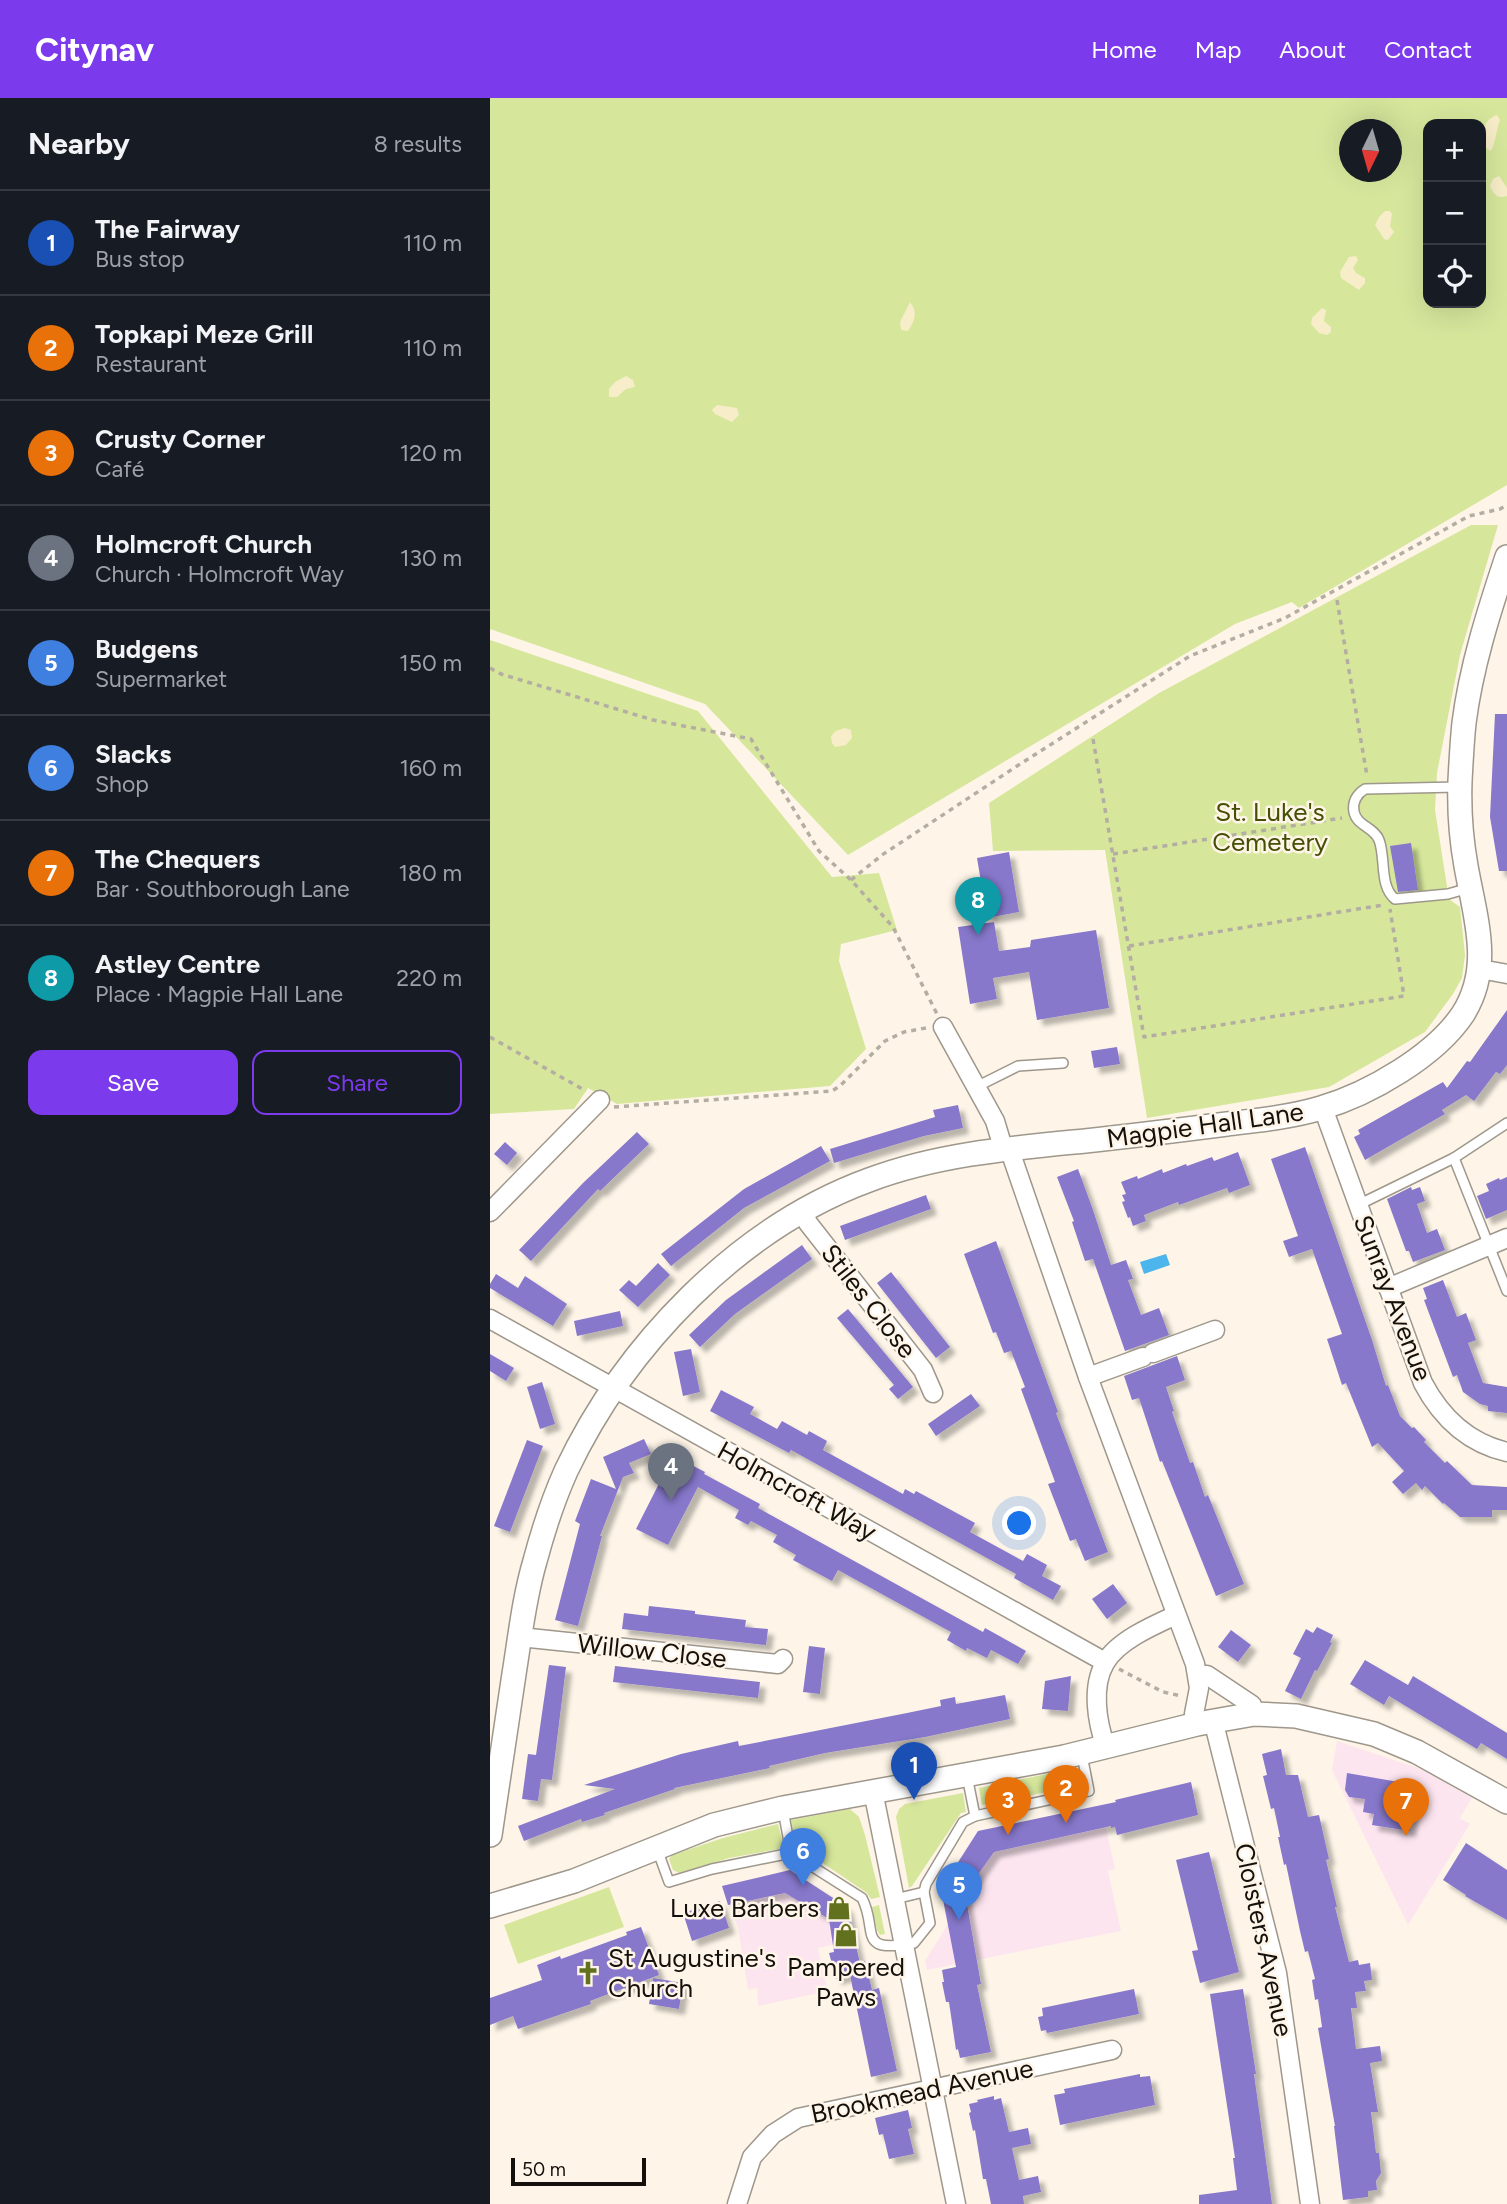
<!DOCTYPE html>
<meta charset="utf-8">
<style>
body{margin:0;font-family:Figtree,sans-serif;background:#20242c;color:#f1f3f6}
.controls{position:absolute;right:21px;top:21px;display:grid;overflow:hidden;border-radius:14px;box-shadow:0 7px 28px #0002}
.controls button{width:63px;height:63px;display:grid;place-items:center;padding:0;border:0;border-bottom:2px solid #363941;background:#171b24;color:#f1f3f6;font:35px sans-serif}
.compass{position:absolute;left:849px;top:21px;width:63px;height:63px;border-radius:50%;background:#171b24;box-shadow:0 7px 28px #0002;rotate:185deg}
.scale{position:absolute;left:21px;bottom:18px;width:135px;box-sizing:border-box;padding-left:7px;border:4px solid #14110d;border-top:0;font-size:19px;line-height:24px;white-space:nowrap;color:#14110d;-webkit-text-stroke:5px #fef5e8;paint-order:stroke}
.you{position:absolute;left:530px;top:1426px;width:24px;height:24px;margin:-18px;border:5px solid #fff;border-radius:50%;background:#1a73e8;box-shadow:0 0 0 10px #1a73e833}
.badge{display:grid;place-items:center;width:46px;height:46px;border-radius:50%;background:#7c3aed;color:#fff;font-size:23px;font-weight:700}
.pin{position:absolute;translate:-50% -58px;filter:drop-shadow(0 2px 4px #0008)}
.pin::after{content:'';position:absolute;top:37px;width:24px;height:21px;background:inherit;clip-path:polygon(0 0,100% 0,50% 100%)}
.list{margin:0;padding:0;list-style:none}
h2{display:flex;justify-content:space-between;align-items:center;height:91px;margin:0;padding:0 28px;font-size:30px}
h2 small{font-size:23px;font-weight:400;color:#9ea1a6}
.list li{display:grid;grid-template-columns:46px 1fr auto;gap:21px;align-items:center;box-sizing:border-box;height:105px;padding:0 28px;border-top:2px solid #363941}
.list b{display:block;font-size:26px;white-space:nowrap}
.list p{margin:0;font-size:23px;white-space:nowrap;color:#9ea1a6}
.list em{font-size:23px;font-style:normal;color:#9ea1a6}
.actions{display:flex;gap:14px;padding:21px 28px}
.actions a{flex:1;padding:16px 0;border:2px solid #7c3aed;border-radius:14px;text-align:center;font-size:24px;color:#7c3aed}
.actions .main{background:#7c3aed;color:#fff}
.icon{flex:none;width:38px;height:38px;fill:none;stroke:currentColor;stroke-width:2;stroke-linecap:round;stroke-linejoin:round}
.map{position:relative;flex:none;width:1017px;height:2106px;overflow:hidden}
header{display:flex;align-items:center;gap:42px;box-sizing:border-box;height:98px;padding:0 35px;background:#7c3aed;color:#fff}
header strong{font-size:33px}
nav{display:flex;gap:38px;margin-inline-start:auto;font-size:24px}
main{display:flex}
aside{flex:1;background:#171b24}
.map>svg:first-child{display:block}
</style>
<header>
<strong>Citynav</strong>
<nav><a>Home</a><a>Map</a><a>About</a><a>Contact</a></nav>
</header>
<main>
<aside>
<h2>Nearby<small>8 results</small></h2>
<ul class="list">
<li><span class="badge" style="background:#1a4fb4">1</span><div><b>The Fairway</b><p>Bus stop</p></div><em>110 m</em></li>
<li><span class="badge" style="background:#e8710a">2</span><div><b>Topkapi Meze Grill</b><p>Restaurant</p></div><em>110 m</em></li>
<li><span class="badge" style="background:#e8710a">3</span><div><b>Crusty Corner</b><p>Café</p></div><em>120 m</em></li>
<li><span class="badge" style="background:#6b7280">4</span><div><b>Holmcroft Church</b><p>Church · Holmcroft Way</p></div><em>130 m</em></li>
<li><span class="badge" style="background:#3f7fe0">5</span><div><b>Budgens</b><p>Supermarket</p></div><em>150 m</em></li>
<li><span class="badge" style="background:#3f7fe0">6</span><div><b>Slacks</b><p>Shop</p></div><em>160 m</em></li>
<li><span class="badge" style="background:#e8710a">7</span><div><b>The Chequers</b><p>Bar · Southborough Lane</p></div><em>180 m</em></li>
<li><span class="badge" style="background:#0f9aa8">8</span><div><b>Astley Centre</b><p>Place · Magpie Hall Lane</p></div><em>220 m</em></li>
</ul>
<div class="actions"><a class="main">Save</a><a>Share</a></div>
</aside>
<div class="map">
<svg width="1017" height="2106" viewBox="0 0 1017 2106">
<defs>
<filter id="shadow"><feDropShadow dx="6" dy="6" stdDeviation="2" flood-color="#0004"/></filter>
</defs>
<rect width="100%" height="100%" fill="#fef5e8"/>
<g fill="#fde5f0">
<path d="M847 1643 934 1672 982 1700 970 1720 980 1726 918 1827 842 1672Z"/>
<path d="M611 1707 625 1771 618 1773 631 1833 437 1872 435 1863 458 1826 451 1791 488 1733Z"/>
<path d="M300 1772 357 1809 365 1842 328 1850 338 1893 268 1908 267 1890 258 1892 248 1830 232 1788Z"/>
</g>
<g fill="#d6e79c" fill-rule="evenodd">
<path d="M0 0H1017V387L809 510 802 504 745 526 358 757 215 606 0 531ZM938 26H991V205H938ZM860 32H902V74H860Z"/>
<path d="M981 427H1008L970 557 947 675 945 712 959 801 970 809 975 857 972 880 963 896 935 934 839 989 657 1020 615 752 503 753 499 705 669 595Z"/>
<path d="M0 542 208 613 342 779 389 775 407 832 351 846 349 863 376 951 340 988 127 1006 98 990 84 1011 0 1016Z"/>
<path d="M586 1670 589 1684 586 1688 492 1707 489 1690Z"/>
<path d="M473 1695 476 1714 471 1715 422 1788 419 1790 406 1719 409 1711 415 1706Z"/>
<path d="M360 1711 369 1719 375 1737 390 1799 381 1801 377 1795 306 1747 301 1722Z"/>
<path d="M288 1726 294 1750 239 1760 189 1775 183 1772 179 1761 182 1757 233 1740Z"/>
<path d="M119 1789 134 1829 28 1866 14 1827Z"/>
<path d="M389 1807 395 1836 390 1837 387 1832 382 1809Z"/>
</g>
<g fill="#f7edc8">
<path d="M1007 17 1010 22C1006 33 1006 43 1001 53L992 47C992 34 994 21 1007 17Z"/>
<path d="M1009 78 1017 90V98C1007 101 1004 97 1000 88L1003 81Z"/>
<path d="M895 113H900L902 116 900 128 904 134 898 142 894 141 885 127 889 119Z"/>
<path d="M866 158 868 162 863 170 866 175 875 180V185L869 192 851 180 850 174 859 159Z"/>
<path d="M420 204C428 214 425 222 418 233L411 232 410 224Z"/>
<path d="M832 210 836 212 834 223 841 229V234L837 237 829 235 821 226 822 220Z"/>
<path d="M136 278 143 282 145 289 136 291 127 299H119V291L125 284Z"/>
<path d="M227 307 247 310 249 317 242 324 225 316 222 312Z"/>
<path d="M355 630 361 632 362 640 356 647 345 649 342 645 341 638 346 633Z"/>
</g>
<path fill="#4cb5ec" d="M676 1156 680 1167 654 1176 650 1164Z"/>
<g fill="#8778cb" filter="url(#shadow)">
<path d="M1005 616H1017V773H1009L1000 719Z"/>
<path d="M921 745 928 792 908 794 900 748Z"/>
<path d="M519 754 529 814 497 820 487 760Z"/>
<path d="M504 824 509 853 540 849 541 842 606 832 619 910 547 922 539 874 503 880 507 901 480 906 468 829Z"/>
<path d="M1017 912V967L1010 976 1006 974 984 1003 976 997 952 1012 955 1016 875 1062 864 1039 870 1036 868 1032 953 984 957 990 977 963 980 964Z"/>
<path d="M627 949 630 966 604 970 601 953Z"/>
<path d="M468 1007 473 1030 434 1038 344 1065 340 1051 445 1019 443 1012Z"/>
<path d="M147 1034 159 1046 110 1093 108 1091 41 1163 29 1152 93 1085Z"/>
<path d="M15 1044 27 1055 17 1067 4 1056Z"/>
<path d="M331 1048 340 1063 254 1110 181 1168 171 1156 254 1091Z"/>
<path d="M815 1049 882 1242 896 1288 898 1287 910 1318 922 1330 924 1329 936 1342 934 1344 955 1365 957 1363 982 1387 1017 1389V1412H1002V1419H970L954 1405 953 1406 935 1388 932 1392 926 1385 913 1396 902 1384 914 1373 888 1345 882 1349 856 1285 852 1287 837 1241 852 1236 822 1151 799 1159 793 1143 808 1138 781 1061Z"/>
<path d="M748 1054 760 1087 739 1095 737 1090 689 1107 688 1104 654 1117 656 1123 643 1128 640 1119 638 1120 632 1104 635 1103 632 1097 636 1096 631 1084 647 1078 648 1081 672 1071 673 1075 696 1066 697 1068 722 1059 724 1063Z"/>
<path d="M588 1071 603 1112 621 1167 636 1162 643 1181 638 1182 651 1217 669 1210 679 1237 635 1253 603 1161 595 1163 582 1124 584 1123 567 1079Z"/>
<path d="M1017 1079V1112L996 1121 987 1098 999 1093 996 1086 1009 1080 1010 1082Z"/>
<path d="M921 1089 922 1092 930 1089 935 1103 927 1106 937 1135 947 1131 955 1152 923 1164 919 1153H916L897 1101Z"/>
<path d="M436 1097 441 1111 355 1142 350 1128Z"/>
<path d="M506 1143 568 1314 566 1315 618 1454 595 1463 586 1441 580 1443 558 1386 565 1384 531 1291 535 1289 521 1253 514 1255 506 1234 503 1235 474 1156Z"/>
<path d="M312 1147 322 1161 245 1216 210 1249 199 1237 236 1202Z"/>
<path d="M168 1165 180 1177 148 1209 129 1192 139 1182 146 1188Z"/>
<path d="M401 1174 460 1249 446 1260 387 1185Z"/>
<path d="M6 1176 28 1190 35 1178 77 1206 63 1228 0 1190V1186Z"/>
<path d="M953 1182 967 1219 976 1215 986 1242 978 1245 993 1285 1017 1289V1315L998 1313V1308L990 1306 973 1294 967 1277 963 1279 934 1202 937 1201 933 1190Z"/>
<path d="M358 1211 423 1289 408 1301 399 1291 404 1287 347 1220Z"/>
<path d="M130 1213 133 1228 87 1238 84 1223Z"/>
<path d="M201 1251 210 1294 193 1298 184 1254Z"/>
<path d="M0 1256 24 1270 16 1283 0 1273Z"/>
<path d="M687 1258 695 1282 676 1289 684 1313 682 1314 700 1365 703 1364 715 1399 718 1397 754 1486 726 1498 672 1363 670 1364 649 1300 642 1302 634 1278Z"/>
<path d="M52 1284 65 1326 50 1331 37 1289Z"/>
<path d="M231 1292 264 1309 260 1316 287 1331 292 1323 317 1337 319 1333 337 1343 333 1352 413 1396 415 1391 424 1396 426 1393 485 1425 480 1434 533 1463 537 1456 557 1467 552 1478 571 1488 563 1502 524 1480 526 1476 301 1352 299 1355 220 1313Z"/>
<path d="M481 1296 490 1308 446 1338 438 1326Z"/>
<path d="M154 1341 161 1356 139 1365 144 1375 133 1379 110 1438H112L88 1528 65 1522 90 1426 85 1423 101 1381 126 1391 113 1359Z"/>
<path d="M37 1342 53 1348 20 1434 4 1428Z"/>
<path d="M182 1360H188L215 1374 214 1376 270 1406 268 1410 493 1534 495 1530 536 1553 528 1566 501 1552 497 1560 477 1550 476 1553 457 1542 461 1534 348 1472 342 1483 303 1462 306 1457 283 1444 287 1437 261 1423 258 1427 245 1420 249 1412 208 1389 178 1447 146 1431Z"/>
<path d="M623 1486 637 1505 617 1521 602 1501Z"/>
<path d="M159 1508 205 1513V1516L256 1522 255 1529 278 1531 276 1547 132 1531 134 1515 158 1518Z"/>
<path d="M827 1529 843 1537 840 1544 842 1545 827 1573 825 1572 811 1601 795 1593 811 1560 803 1556 816 1531 823 1535Z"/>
<path d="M741 1532 761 1547 748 1564 728 1549Z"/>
<path d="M319 1548 335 1550 330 1596 313 1594Z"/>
<path d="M875 1562 918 1587 923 1578 1017 1635V1661L991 1645 987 1651 899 1598 894 1607 860 1586Z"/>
<path d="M59 1567 76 1569 62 1682 51 1681 48 1703 32 1701 38 1656 46 1657Z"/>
<path d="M125 1568 270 1584 268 1600 123 1584Z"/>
<path d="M581 1578 578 1613 552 1611 555 1583Z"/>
<path d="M515 1597 520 1621 435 1639 335 1655 279 1668 280 1670 184 1690 185 1691 114 1715 115 1717 92 1724 91 1721 34 1743 28 1728 125 1691 94 1687 191 1656 248 1643 249 1648 417 1615 451 1608 450 1602 465 1599 466 1606Z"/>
<path d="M791 1651 796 1677H808L818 1719 829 1717 839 1761 836 1762 847 1809H845L859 1864 868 1862 869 1867 880 1865 882 1882 874 1883 876 1893 865 1894 867 1910H861L866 1951 890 1948 892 1963 880 1965 888 2014H881L886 2055H889L891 2075 886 2083 887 2092 878 2093V2099L853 2102 844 2028H845L828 1930 832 1929 828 1901 825 1902 822 1882 825 1881 818 1853 815 1854 810 1833 796 1766 794 1767 788 1739H790L784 1710 781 1711 773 1678 777 1677 772 1656Z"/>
<path d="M857 1675 920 1686 918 1699 926 1700 920 1733 882 1727 884 1716 873 1714 875 1701 859 1699 855 1692Z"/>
<path d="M701 1684 708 1717 627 1737 625 1729 621 1730V1728L504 1754 475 1795 491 1886 487 1887 501 1954 470 1960 468 1951 466 1952 459 1904H456L452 1884H454L452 1872 466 1869 451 1791 488 1733 626 1704 625 1702Z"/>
<path d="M976 1745 1017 1772V1822L975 1798 976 1797 953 1782Z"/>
<path d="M719 1754 749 1874 710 1885 702 1853 708 1852 686 1762Z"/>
<path d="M300 1772 357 1809 370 1865 375 1863 382 1892 389 1890 407 1973 381 1979 360 1877 346 1881 339 1855 344 1854 339 1821 295 1795 238 1807 232 1788Z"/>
<path d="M230 1803 239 1830 202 1843 193 1815Z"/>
<path d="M151 1829 169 1877 100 1903 101 1906 28 1931 23 1918 0 1927V1900L52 1882 47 1867 70 1858 71 1861 137 1837 136 1834Z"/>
<path d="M163 1880 193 1885 189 1911 159 1906Z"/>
<path d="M644 1891 649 1916 557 1935 556 1932 551 1933 548 1919 553 1918 552 1910Z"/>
<path d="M753 1891 766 1976H764L782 2106H709V2097L747 2092 743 2060H745L720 1896Z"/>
<path d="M650 1976V1979L660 1978 665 2007 570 2027 564 1997 575 1995 574 1991Z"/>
<path d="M504 1998V2002L511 2000 519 2034 538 2030 541 2046 522 2050 529 2082 548 2078 551 2094 533 2098 534 2106H501L496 2081H493L485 2032 483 2033 479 2015 481 2014 479 2006 488 2004 487 2002Z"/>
<path d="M418 2012 422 2030 418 2031 424 2056 399 2061 393 2036 389 2037 385 2020Z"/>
</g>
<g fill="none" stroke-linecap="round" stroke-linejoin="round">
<g stroke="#9e978b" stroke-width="12">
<g id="service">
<path d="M968 689 875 691C867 696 862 704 864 714 867 728 884 729 889 742 896 760 889 788 905 801L958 796 979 790"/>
<path d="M486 989 528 968 573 965"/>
<path d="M964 1060 1017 1193"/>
<path d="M868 1107 964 1060 1017 1025"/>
<path d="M477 1678 485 1718"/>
<path d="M293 1712 301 1755"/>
<path d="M167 1751 179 1784 222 1771 301 1755 372 1800C389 1833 365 1856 424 1845L440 1825 434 1794 436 1786 473 1724 485 1718 599 1693 592 1657"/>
<path d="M405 1801 434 1794"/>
</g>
</g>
<g stroke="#9e978b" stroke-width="21">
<g id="minor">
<path d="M990 871 1017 876"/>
<path d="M453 929 505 1023 511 1043 508 1052"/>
<path d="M833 1010 933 1285C951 1319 978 1345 1017 1354"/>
<path d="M519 1050 598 1279 705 1566 709 1590 704 1616 707 1626"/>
<path d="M313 1113 318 1125 433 1272 443 1295"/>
<path d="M0 1114 110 1002"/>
<path d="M898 1190 1017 1140"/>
<path d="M0 1221 615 1564"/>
<path d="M663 1255 725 1232"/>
<path d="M598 1279 653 1259"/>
<path d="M30 1539 288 1566 293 1561"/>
<path d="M709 1578 717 1577 762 1607 764 1616"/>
<path d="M723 1622 787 1875 820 2106"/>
<path d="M616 1650C607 1624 601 1589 615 1565 627 1543 664 1527 686 1517"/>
<path d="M383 1693 466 2106"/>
<path d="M247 2106 262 2059 283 2036 308 2020 622 1952"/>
</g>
</g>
<g stroke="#9e978b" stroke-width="26">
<g id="tertiary">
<path d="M0 1737C8 1683 16 1630 24 1576 30 1539 34 1500 45 1463 53 1433 63 1402 76 1373 135 1248 248 1130 379 1082 448 1056 522 1050 595 1043 642 1038 690 1032 737 1026 769 1022 801 1019 831 1010 879 996 945 958 973 916 1003 869 985 819 976 768 971 740 969 711 970 683 971 664 972 644 974 625 981 569 999 513 1017 459"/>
<path d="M0 1808 84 1783 224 1727 293 1710 574 1659 707 1626 764 1616 806 1618 884 1636 927 1654 1017 1704"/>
</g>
</g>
<g stroke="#b4ada2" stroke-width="3.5" stroke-dasharray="5 5" stroke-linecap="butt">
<path d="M847 502 877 678"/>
<path d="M0 570 11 576 163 622 261 641 329 753 361 782 403 829 447 916"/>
<path d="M603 641 654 939 914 898 900 811"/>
<path d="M623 756 852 720"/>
<path d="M361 782 392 757 527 668 700 558 795 520 979 418 1010 411 1017 407"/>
<path d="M639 848 893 807"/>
<path d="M0 939 96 993"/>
<path d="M124 1009 342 993 350 988 395 943 414 934 436 930"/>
<path d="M629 1571 673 1594 692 1598"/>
</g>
<use href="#service" stroke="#fff" stroke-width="9"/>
<use href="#minor" stroke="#fff" stroke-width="18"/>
<use href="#tertiary" stroke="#fff" stroke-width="23"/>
</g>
<defs>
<g id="shop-bare" transform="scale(1.89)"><path d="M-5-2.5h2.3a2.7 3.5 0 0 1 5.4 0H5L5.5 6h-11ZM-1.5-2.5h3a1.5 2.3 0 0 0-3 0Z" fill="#61711e" stroke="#fef5e8" stroke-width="2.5" paint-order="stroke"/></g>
<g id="church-bare" transform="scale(1.89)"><path d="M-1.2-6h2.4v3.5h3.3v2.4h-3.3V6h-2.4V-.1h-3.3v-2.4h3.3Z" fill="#61711e" stroke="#fef5e8" stroke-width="2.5" paint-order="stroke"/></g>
</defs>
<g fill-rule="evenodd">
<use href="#shop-bare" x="349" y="1810"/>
<use href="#shop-bare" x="356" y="1837"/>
<use href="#church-bare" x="98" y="1875"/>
</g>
<g text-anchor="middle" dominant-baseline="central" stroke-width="5" stroke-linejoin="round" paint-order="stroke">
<g font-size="26" fill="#444f04" stroke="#fef5e8">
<text x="780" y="714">St. Luke's<tspan x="780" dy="30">Cemetery</tspan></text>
</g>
<g font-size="26" fill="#14110d" stroke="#fef5e8">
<text transform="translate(715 1027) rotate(-8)">Magpie Hall Lane</text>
<text transform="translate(903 1200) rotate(69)">Sunray Avenue</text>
<text transform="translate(379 1203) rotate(52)">Stiles Close</text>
<text transform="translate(307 1393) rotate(29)">Holmcroft Way</text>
<text transform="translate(162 1553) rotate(6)">Willow Close</text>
<text transform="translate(774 1842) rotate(78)">Cloisters Avenue</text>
<text transform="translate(432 1993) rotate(-12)">Brookmead Avenue</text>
</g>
<g font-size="26" fill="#14110d" stroke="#fef5e8" text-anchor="end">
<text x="329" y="1810">Luxe Barbers</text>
<text x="118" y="1860" text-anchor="start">St Augustine's<tspan x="118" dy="30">Church</tspan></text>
<text x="356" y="1869" text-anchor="middle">Pampered<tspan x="356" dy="30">Paws</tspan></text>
</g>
</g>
</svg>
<div class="controls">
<button>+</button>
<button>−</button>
<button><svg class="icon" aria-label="locate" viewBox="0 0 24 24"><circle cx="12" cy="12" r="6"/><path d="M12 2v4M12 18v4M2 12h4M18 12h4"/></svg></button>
</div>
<svg class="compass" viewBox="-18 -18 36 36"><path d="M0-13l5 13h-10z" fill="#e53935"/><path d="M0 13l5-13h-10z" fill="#9ea1a6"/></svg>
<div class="scale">50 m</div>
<div class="you"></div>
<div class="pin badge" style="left:424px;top:1702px;background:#1a4fb4">1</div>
<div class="pin badge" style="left:576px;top:1725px;background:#e8710a">2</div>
<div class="pin badge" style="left:518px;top:1737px;background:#e8710a">3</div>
<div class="pin badge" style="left:181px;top:1403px;background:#6b7280">4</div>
<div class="pin badge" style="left:469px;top:1822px;background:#3f7fe0">5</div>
<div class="pin badge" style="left:313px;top:1788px;background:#3f7fe0">6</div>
<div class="pin badge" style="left:916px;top:1738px;background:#e8710a">7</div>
<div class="pin badge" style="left:488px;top:837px;background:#0f9aa8">8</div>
</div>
</main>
